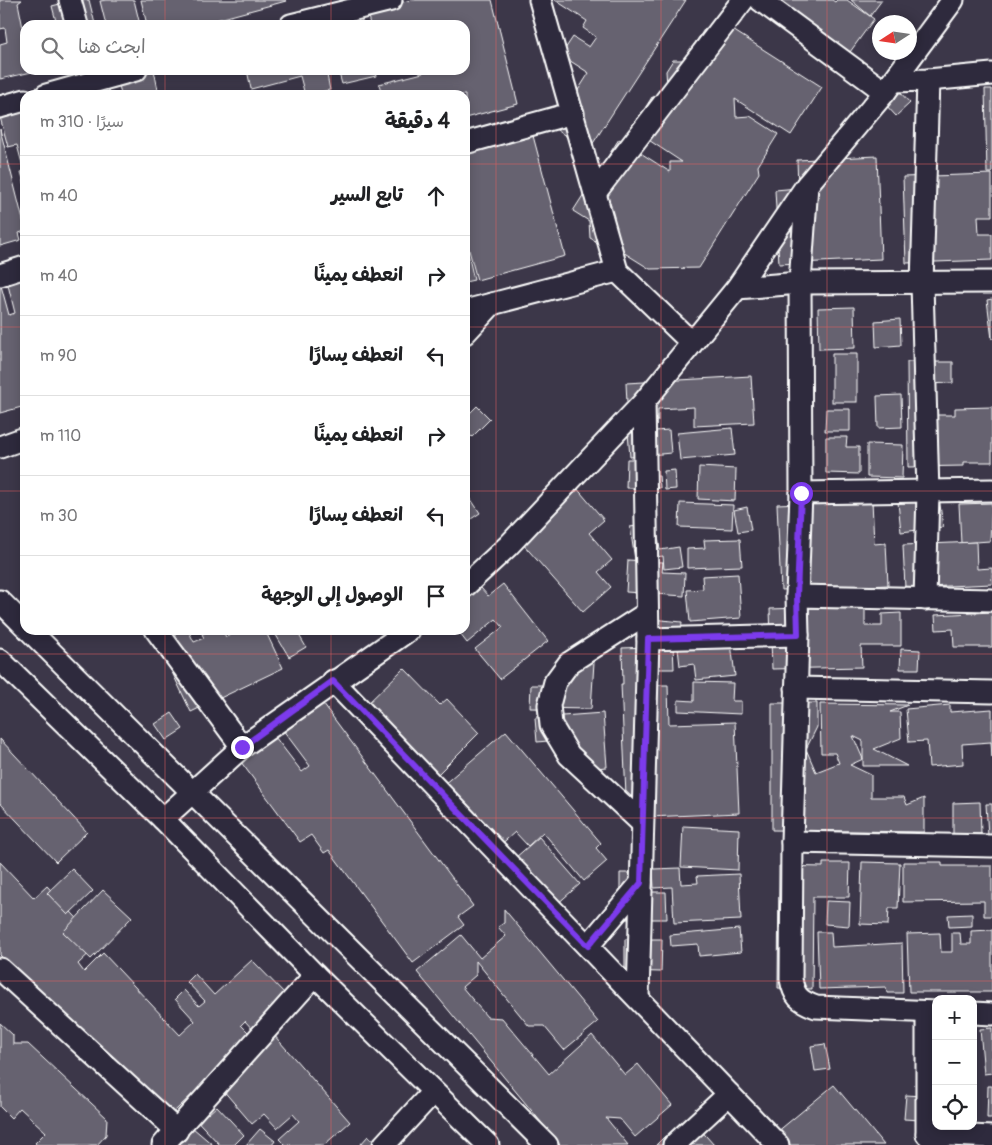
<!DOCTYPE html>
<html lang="ar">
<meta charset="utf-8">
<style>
body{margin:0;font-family:Pangolin,"Playpen Sans Arabic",sans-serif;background:#f6f6f6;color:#202124;direction:rtl}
.controls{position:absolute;right:15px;bottom:15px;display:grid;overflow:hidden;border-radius:10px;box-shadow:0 2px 12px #0003}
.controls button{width:45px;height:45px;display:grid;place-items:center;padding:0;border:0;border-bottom:1px solid #e0e0e0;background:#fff;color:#202124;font:25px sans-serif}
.compass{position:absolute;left:872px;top:15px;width:45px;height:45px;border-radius:50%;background:#fff;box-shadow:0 2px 12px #0003;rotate:258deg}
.stop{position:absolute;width:15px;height:15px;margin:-11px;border:4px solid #7c3aed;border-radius:50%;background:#fff}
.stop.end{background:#7c3aed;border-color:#fff;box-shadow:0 1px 5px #0008}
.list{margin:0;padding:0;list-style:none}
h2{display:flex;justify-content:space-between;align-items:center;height:65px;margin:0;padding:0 20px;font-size:21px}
h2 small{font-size:16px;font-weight:400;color:#757577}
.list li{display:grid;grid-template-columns:32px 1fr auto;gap:15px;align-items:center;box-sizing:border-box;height:80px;padding:0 20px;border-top:1px solid #e0e0e0}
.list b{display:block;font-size:19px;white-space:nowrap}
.list em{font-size:16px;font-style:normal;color:#757577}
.icon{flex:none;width:28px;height:28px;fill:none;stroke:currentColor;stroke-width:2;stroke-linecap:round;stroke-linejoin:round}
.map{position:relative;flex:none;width:992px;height:1145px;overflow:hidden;direction:ltr}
.search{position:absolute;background:#fff;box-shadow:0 2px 12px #0003;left:20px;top:20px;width:450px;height:55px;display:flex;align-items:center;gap:12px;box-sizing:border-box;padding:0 18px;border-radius:15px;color:#757577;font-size:19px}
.panel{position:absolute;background:#fff;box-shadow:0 2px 12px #0003;left:20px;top:90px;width:450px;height:545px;border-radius:15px;direction:rtl}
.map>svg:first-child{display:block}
</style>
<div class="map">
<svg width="992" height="1145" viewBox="0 0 992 1145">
<rect width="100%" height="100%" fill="#3c3749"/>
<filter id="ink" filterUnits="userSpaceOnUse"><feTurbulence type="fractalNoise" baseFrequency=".02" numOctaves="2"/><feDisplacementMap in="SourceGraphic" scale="10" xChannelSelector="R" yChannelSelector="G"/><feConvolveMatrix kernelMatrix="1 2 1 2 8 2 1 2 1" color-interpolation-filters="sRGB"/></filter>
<g filter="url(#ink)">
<g fill="#666270" stroke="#fff">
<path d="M0 0H22L18 3 25 38V70H32V72L0 79V44L7 42 5 28 0 29Z"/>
<path d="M75 0H89L95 24 99 25H57L52 6Z"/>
<path d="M106 0H134L140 25H106L100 1Z"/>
<path d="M141 0H285L286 1 197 25H147Z"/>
<path d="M411 0H492L518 104 465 118V95H382L379 84 423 73 422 70H465V25H370L367 11Z"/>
<path d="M555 0H686L588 151 554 128 589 73 561 55 573 37 589 47 596 37 583 28 587 21Z"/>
<path d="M759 0H832L835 2 837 0H847L874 19 842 63Z"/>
<path d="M851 0H882L870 16Z"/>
<path d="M361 17 363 25H327Z"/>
<path d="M725 25 822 87 791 135 735 99 736 117 750 116 778 134 758 166 759 173 699 268 650 269 610 244H601L590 238 589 221 573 211 619 139 670 172V162H682L632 129 652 97 658 100 667 86 666 71 673 60H684L705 28 717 35Z"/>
<path d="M140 70H154L159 95H121L117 74Z"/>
<path d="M247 70H331L332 74 327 75 330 90 305 95 300 76 251 89Z"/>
<path d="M338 70H374L376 76 342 84Z"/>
<path d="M107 86 110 95H86L94 93 93 89Z"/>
<path d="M985 89H992V173H987Z"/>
<path d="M899 91 910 103 896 116 885 104Z"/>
<path d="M25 106V186L21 172 24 171 17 145 8 147 0 117V112Z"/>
<path d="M0 129 25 228V231L19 233 21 240 0 246Z"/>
<path d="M532 132 565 256 477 280 465 235V150Z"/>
<path d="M877 156 881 259 779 264 775 190 798 188 797 160Z"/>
<path d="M992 174V216H978L979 234H992V260L906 263 903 177Z"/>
<path d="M465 240 474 280 465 282Z"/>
<path d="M25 268V406L0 413V282L9 315 15 313 5 273Z"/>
<path d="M992 299V339L987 300Z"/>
<path d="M854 307 855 348 819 349 818 308Z"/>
<path d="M900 319 901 345 876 347 875 321Z"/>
<rect x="832" y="354" width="25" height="48"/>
<path d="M907 362H953V383L926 384 927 415H955V408L992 407V462H964V466L908 467Z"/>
<path d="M751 376 754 423 694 426V407L658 409V421L628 423 626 383Z"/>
<path d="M901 395 902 427 878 428 877 396Z"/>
<path d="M477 406 490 419 472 437 465 430V418Z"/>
<path d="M826 409H850V431H825Z"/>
<path d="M732 428 735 455 680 460 677 433Z"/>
<path d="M669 430 671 453 630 457 628 433Z"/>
<path d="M826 437H847L846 447H859V474L826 473Z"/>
<path d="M867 444 903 445 902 478 867 477Z"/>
<path d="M627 459H645V476H659L660 488H626Z"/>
<path d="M699 467 736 469 735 501 698 499Z"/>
<path d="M675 470 676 489 665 490 664 471Z"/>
<path d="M575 486 604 520 589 533 612 560 598 572 611 587 583 612 522 543Z"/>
<path d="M465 490 480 513 465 523Z"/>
<path d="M939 497 943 527 901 532 898 502Z"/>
<path d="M872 500 874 544 886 543 888 585 781 590 777 504Z"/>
<path d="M680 503 733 505 732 529 679 527Z"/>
<path d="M992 503 990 541 961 543 959 504Z"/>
<path d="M747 507 751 530 738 532 734 510Z"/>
<path d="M656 523 660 550 679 547 682 567 664 569 663 556 635 560 630 527Z"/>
<path d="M740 539 742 566 687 568V549L705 548 704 540Z"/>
<path d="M976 542 977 569 992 568V584L905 588 903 545Z"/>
<path d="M628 560 663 562 662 572 685 573 684 596 626 592Z"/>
<path d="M738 574 741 618 690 622 687 590 703 589 702 576Z"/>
<path d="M503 584 548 641 500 679 475 649 503 627 496 619 467 643 457 630H465V602L481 588 488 596Z"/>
<path d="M865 606V626H882V614L901 613V646H861L862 667 772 669 770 609Z"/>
<path d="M992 612V647H954L953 629 936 630 935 615Z"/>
<path d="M632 617 682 622 681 632 632 627Z"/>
<path d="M152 630H188L194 642 204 638 202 634 211 630H222L226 637 241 630H265L283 668 191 712Z"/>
<path d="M273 630H296L306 647 289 657Z"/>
<path d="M731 643 735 676 696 680 694 664 680 666 678 648Z"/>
<path d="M673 646 674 669H654L655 685H668L669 724 735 722 739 813 627 818 621 684H623L622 648Z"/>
<path d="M901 649 920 650 919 669H900Z"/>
<path d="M564 662H594L591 709 530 708 531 685H563Z"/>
<path d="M404 668 440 705 447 699 479 733 430 782 361 710Z"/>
<path d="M694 682 733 683 732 701H741V714L678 711V700L694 701Z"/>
<path d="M315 693 473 906 458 917 464 925 413 963 329 850 324 853 311 835 300 842 238 758 272 733 302 772 310 766 277 722Z"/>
<path d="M772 703H817V727L806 749 816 772 839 763 835 753H821L820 704 908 705 890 712H900L901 738 874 749 907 766H863V741L853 736 863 759 850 765 871 775V797H904L907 805 924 798V832L772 830Z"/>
<path d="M950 705V712L992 709V757L991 742 962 744 963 764 929 767 927 741 909 742 906 709Z"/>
<path d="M172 713 183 729 166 740 155 724Z"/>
<path d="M603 713 607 767 571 770 569 739 537 742 535 718Z"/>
<path d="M506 731 601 843 596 848 607 861 584 881 543 832 528 846 515 832 490 854 436 791Z"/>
<path d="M0 739 87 832 56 862 0 803Z"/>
<path d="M980 802 981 834H953V803Z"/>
<path d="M986 804H992V835L988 836Z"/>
<path d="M683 826 739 829 738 870 681 867Z"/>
<path d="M539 837 580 884 548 912 507 865Z"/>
<path d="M0 862 34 898 47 886 100 943 78 964 84 972 103 953 180 1035 195 1021 175 999 184 990 199 1006 205 1001 187 982 195 974 214 995 252 960 289 998 254 1031 245 1021 241 1025 253 1037 160 1125 0 955Z"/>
<path d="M862 862 900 863 898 908H889L888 925 860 924Z"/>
<path d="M903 862H942V866H992V916H984V901L903 902Z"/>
<path d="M823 863H850L849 897H813L812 989 778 988 779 866 823 867Z"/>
<path d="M680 868 681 884 698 883 697 876 739 874 741 920 674 923 672 887 654 888 653 869Z"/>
<path d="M72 869 93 891 68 915 47 893Z"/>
<path d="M620 873H651V892H666L667 919H620Z"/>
<path d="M103 890 132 917 91 959 63 932Z"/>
<path d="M826 901 850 902 849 926 825 924Z"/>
<path d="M504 909 598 1022 564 1050 544 1026H529L476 961V975L462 987 487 1017 502 1018 549 1074 592 1035 625 1075 638 1064 672 1105 635 1137 620 1119 606 1118 628 1145H560L417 972 461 935 480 958 506 936 498 927 504 923Z"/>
<path d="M972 914V926L949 927 948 915Z"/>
<path d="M739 929 741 952 699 956 698 944 671 946 670 935Z"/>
<path d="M992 930V992H909L907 934 940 933 941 952H952V933H960L961 944H971V931Z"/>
<path d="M817 932H831L832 947 902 943 903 993H887L886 987 819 989Z"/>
<path d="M625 939H662L661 972 625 971Z"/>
<path d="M0 1023 13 1035V1044H28L107 1118 106 1135 97 1145H37L35 1143 46 1132 20 1108 11 1118 0 1107Z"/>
<path d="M266 1026 350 1122 324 1145H285L279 1139 299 1121 293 1114 277 1128 264 1114 252 1124 210 1075Z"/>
<path d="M992 1028V1073L984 1074 980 1029Z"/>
<path d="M825 1044 830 1069 815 1071 811 1046Z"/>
<path d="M834 1085 884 1145H777L771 1137Z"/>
<path d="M988 1086H992V1118H987Z"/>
<path d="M906 1095 936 1097V1121L904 1119Z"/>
<path d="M198 1104 208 1114 217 1106 244 1135 234 1145H220L189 1112Z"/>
<path d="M186 1122 213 1145H166Z"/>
<path d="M698 1127 714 1145H656L665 1136Z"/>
<path d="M260 1129 275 1141 272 1145H246Z"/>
<path d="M368 1136 378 1145H360Z"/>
</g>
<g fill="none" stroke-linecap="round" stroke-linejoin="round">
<g stroke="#fff" stroke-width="25">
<g id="minor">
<path d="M70 0 77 25"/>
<path d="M540 0 617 271 692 343"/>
<path d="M760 0 885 92"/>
<path d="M291 25 391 0"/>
<path d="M893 81 928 80 992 74"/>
<path d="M46 95 136 70"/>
<path d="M0 107 25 100"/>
<path d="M465 143 573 113"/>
<path d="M807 185 800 283 801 493 797 596 798 635 792 842 791 979C794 996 799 1001 816 1007L936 1012"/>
<path d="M595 193 743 0"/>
<path d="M0 275 25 267"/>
<path d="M737 288 800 283 992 282"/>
<path d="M465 311 617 271"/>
<path d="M465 333 492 304"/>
<path d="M0 447 25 438"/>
<path d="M801 493 992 490"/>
<path d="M465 586 508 546 644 402 737 288 807 185 885 92 953 0"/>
<path d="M797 596 992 600"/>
<path d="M925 599 928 493 922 284 928 80"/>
<path d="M0 601 25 626"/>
<path d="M29 630 547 1145"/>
<path d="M156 630 242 747"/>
<path d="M648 639 798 635"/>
<path d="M0 660 163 819 315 975 488 1145"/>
<path d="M333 681 778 1145"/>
<path d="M796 688 992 692"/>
<path d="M163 819 242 747 409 630"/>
<path d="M642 823 569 755 551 725 549 705 555 682 569 663 647 613"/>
<path d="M792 842 992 846"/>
<path d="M588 946 641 883"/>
<path d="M0 969 177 1131"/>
<path d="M638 997 648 639 644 402"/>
<path d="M927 1012V1134L938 1145"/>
<path d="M973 1013 992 1014"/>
<path d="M927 1134 992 1137"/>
<path d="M163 1145 315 975"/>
<path d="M384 1145 433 1092"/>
<path d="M674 1145 729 1094"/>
</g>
</g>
<use href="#minor" stroke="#2f2a3d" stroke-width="21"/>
</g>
</g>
<g fill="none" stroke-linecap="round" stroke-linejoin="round" filter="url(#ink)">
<path stroke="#7c3aed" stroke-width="6" d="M242 747 333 681 588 946 641 883 648 639 798 635 797 596 801 493"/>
</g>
<path fill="none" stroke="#e05e5e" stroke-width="1" stroke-opacity="0.55" d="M165 0V25M331 0V25M496 0V1145M661 0V1145M827 0V1145M165 70V95M331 70V95M0 164H25M465 164H992M0 327H25M465 327H992M0 491H25M465 491H992M165 630V1145M331 630V1145M0 654H992M0 818H992M0 981H992"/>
</svg>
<div class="controls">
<button>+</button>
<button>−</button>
<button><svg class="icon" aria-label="locate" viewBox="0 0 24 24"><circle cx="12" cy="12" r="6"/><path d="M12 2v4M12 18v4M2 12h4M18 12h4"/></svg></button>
</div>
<svg class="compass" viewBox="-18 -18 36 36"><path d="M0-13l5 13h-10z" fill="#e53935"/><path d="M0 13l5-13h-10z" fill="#757577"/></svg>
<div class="stop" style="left:801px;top:493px"></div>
<div class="stop end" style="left:242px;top:747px"></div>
<div class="search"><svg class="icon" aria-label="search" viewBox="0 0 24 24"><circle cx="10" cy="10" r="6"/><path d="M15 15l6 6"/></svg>ابحث هنا</div>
<section class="panel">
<h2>4 دقيقة<small>سيرًا · 310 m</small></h2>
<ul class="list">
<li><svg class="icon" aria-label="ahead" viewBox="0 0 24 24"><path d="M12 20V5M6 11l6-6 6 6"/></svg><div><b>تابع السير</b></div><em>40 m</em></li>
<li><svg class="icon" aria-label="right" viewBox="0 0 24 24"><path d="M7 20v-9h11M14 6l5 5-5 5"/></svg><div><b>انعطف يمينًا</b></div><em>40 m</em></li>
<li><svg class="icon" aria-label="left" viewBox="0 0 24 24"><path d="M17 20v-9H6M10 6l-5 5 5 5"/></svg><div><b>انعطف يسارًا</b></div><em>90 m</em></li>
<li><svg class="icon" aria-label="right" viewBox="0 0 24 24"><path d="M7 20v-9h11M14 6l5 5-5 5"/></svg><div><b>انعطف يمينًا</b></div><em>110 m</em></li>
<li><svg class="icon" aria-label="left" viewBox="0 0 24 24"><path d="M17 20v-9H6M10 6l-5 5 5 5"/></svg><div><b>انعطف يسارًا</b></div><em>30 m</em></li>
<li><svg class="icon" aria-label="arrive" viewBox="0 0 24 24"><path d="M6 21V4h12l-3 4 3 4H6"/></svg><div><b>الوصول إلى الوجهة</b></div></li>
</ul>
</section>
</div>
